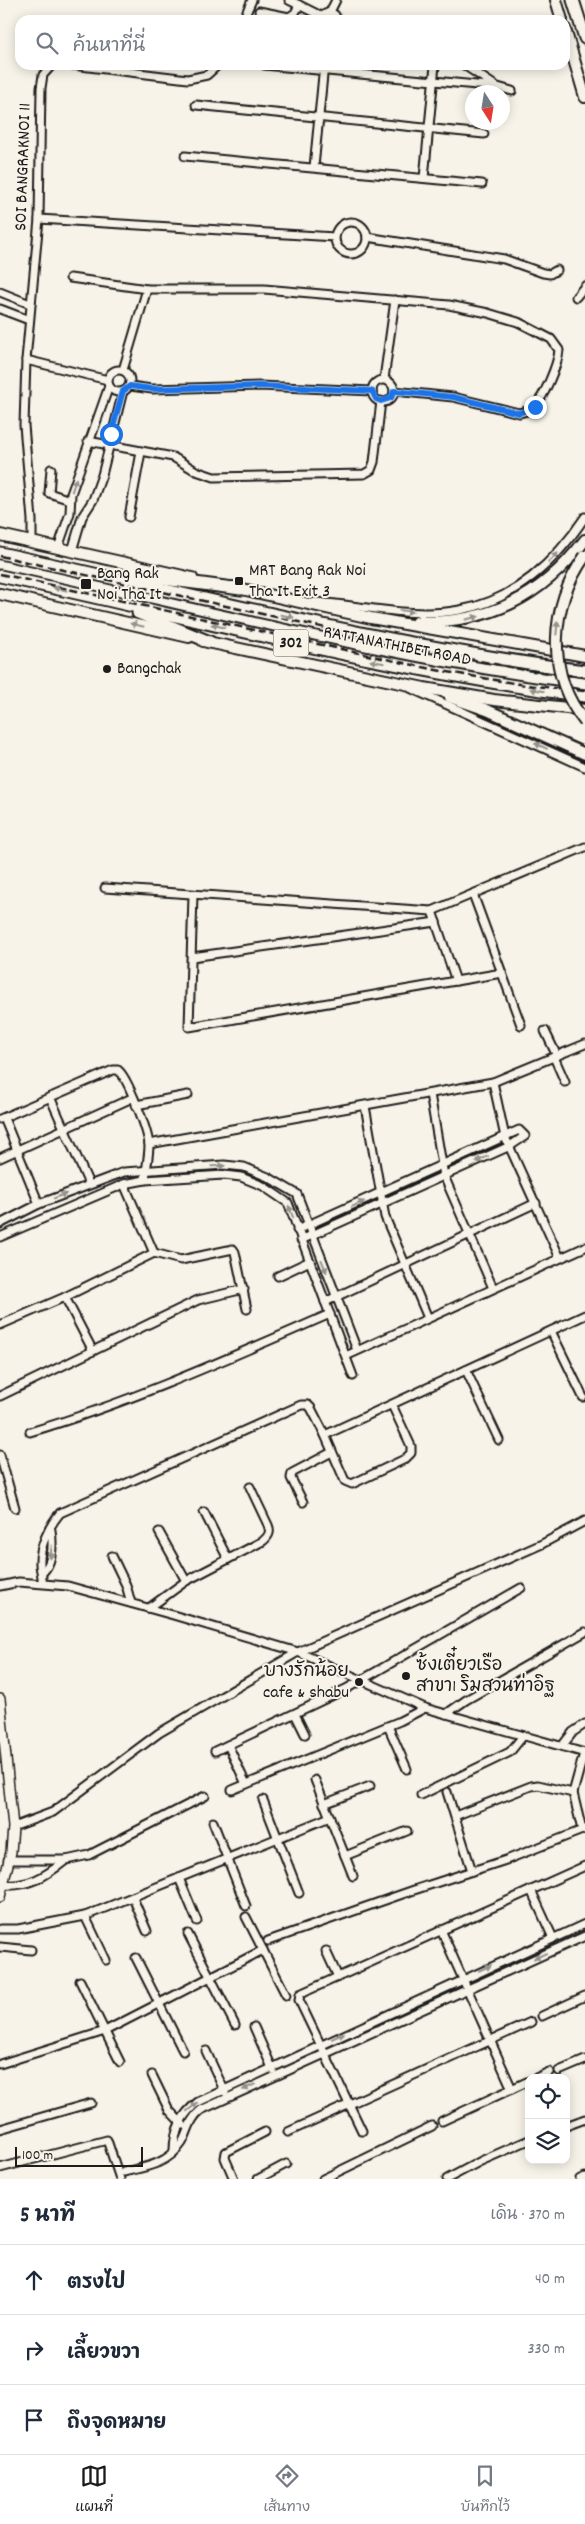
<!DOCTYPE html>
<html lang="th">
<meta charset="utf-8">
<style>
body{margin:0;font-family:Dekko,"Playpen Sans Thai",sans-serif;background:#f6f6f7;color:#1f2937}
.controls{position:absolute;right:15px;bottom:15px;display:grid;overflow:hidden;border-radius:10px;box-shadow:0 2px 12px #0003}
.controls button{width:45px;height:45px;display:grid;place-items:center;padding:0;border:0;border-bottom:1px solid #e0e1e3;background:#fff;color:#1f2937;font:25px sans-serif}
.compass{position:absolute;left:465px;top:85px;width:45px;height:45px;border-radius:50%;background:#fff;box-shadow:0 2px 12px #0003;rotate:168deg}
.scale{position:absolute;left:15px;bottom:12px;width:128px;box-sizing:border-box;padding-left:5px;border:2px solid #1c1c1c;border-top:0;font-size:14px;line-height:18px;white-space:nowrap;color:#1c1c1c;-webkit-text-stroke:4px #f7f3e8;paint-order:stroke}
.stop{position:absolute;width:15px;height:15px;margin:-11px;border:4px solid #1a73e8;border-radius:50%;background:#fff}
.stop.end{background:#1a73e8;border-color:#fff;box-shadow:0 1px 5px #0008}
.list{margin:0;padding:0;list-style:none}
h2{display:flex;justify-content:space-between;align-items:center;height:65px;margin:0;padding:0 20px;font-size:21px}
h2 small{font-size:16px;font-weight:400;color:#747a83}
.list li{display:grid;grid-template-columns:32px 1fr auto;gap:15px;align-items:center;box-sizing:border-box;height:70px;padding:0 20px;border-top:1px solid #e0e1e3}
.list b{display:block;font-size:19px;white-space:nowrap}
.list em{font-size:16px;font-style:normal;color:#747a83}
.icon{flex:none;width:28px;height:28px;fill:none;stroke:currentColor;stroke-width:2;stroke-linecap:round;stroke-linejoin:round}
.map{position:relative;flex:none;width:585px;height:2179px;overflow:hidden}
.search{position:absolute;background:#fff;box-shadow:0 2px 12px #0003;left:15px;right:15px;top:15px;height:55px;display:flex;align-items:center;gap:12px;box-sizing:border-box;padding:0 18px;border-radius:15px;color:#747a83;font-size:19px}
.sheet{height:275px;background:#fff}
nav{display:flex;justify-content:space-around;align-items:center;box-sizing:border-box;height:70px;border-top:1px solid #e0e1e3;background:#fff;font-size:14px;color:#747a83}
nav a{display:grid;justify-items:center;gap:2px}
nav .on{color:#1c1c1c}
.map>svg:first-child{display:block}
</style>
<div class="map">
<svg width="585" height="2179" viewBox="0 0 585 2179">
<rect width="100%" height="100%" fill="#f7f3e8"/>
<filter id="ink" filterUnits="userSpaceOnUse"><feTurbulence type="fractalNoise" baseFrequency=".02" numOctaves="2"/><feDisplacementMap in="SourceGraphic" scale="10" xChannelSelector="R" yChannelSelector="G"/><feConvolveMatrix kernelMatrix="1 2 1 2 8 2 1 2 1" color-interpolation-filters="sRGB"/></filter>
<g filter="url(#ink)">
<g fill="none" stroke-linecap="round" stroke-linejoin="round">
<g stroke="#1c1c1c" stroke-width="11">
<g id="minor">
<path d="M289 0 323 17"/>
<path d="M259 11 289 17 295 13 299 5"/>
<path d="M330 12 336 0"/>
<path d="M243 20 252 0"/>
<path d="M322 20 325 14 330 12 335 15 337 20"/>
<path d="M72 65 188 79 207 75 218 65"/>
<path d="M264 65 498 87 512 91"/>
<path d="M464 65 497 87"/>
<path d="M196 105 484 134"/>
<path d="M185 156 482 184"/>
<path d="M314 167 324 65"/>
<path d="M424 178 435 65"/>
<path d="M39 219 335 237"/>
<circle cx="351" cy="238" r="16"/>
<path d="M367 237 504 259 543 273 550 274 557 270"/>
<path d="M70 278 147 289H264L449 305 488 313 518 322 551 339 559 350C558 364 544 398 533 408 529 411 524 412 519 413L453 397 394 391"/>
<path d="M0 292 30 304"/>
<path d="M576 297 585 286"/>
<path d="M0 309 29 320"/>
<path d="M26 360 108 380"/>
<circle cx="119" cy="381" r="11"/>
<path d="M123 370 147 289"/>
<path d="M384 379 395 300"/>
<circle cx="383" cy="391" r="11"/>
<path d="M130 386 152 389 260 386 372 391"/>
<path d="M88 441 173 457 196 471 214 477 364 474 371 470 374 462 381 401"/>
<path d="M51 469 49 493 70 500"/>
<path d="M129 517 141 452"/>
<path d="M32 543V520L24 425 26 360 39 219 41 88 43 75 52 65"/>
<path d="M58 548 70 513 71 494 109 386"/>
<path d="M72 551 82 517 93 500 102 475 123 391"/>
<path d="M315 602C362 605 413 619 460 610 514 601 556 561 585 517"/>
<path d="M410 688 585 767"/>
<path d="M105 888 432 911 585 847"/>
<path d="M473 894 521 1025"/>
<path d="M193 895 189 1027 502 973"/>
<path d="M432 911 456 981"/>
<path d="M192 957 436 922"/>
<path d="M545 1031 557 1056"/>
<path d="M554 1057 565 1082"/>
<path d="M493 1082 505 1137 560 1258"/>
<path d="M430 1094 444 1176 493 1288"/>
<path d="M50 1097 89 1184"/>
<path d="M136 1105 188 1095"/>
<path d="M365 1106 385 1217 428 1318"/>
<path d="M4 1118 39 1204"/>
<path d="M0 1119 113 1070H118C128 1078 148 1131 149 1145 149 1156 146 1169 145 1180"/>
<path d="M149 1144 493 1082 585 1044"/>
<path d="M0 1158 132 1098"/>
<path d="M124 1184 154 1253"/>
<path d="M0 1224 39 1204 124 1172 224 1165 244 1167 268 1177 297 1194 357 1350"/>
<path d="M297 1230 519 1130 525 1136 510 1146 301 1240"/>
<path d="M0 1237 124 1184 145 1180 224 1175 241 1177 263 1186 288 1203 353 1376"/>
<path d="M278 1276 310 1261"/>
<path d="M65 1297 93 1351"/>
<path d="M325 1302 536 1203"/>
<path d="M0 1325 65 1297 154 1253 181 1260 233 1249 235 1252 247 1309"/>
<path d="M551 1331 583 1397"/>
<path d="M346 1356 585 1247"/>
<path d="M466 1370 499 1440"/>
<path d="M0 1396 198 1300 244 1289"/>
<path d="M30 1432C134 1401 231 1357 330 1314"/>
<path d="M325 1435 345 1481 352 1484 405 1459 411 1453V1446L392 1405"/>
<path d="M0 1455 15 1508"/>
<path d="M303 1502 291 1478 292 1473 332 1452"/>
<path d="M204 1512 228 1559"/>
<path d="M159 1532 186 1581"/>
<path d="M112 1556 126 1585 131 1603"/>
<path d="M43 1572C53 1562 53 1544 51 1530"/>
<path d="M42 1583C43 1575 40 1571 40 1564 39 1547 49 1526 60 1513L301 1405H308L311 1408 325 1435 585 1315"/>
<path d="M0 1586 19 1582 68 1586 173 1615 298 1652 425 1708 585 1753"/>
<path d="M149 1608 186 1581 263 1541C269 1536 271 1532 268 1525L250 1487"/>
<path d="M295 1714 305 1734"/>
<path d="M446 1714 466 1700 585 1632"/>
<path d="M388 1726 407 1769"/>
<path d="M228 1745 246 1784"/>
<path d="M562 1746 573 1732 585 1724"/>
<path d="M215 1751 346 1689 521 1588"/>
<path d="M315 1780 353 1876"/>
<path d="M232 1790 400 1721 425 1708"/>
<path d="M447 1792 472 1871"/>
<path d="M421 1795 510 1752 523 1736"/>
<path d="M263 1800 299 1893"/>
<path d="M324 1804 370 1786"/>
<path d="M455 1816 531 1786 538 1785 573 1793"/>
<path d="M213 1822 246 1906"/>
<path d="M13 1827 53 1812 159 1733 298 1652 542 1544 585 1521"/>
<path d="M582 1830 573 1793 584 1753"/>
<path d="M345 1856 407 1831"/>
<path d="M8 1860H66L89 1855 205 1796"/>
<path d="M179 1878 197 1921"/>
<path d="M3 1885C29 1887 46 1876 66 1860"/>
<path d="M531 1890 553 1938"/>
<path d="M133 1898 147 1931"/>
<path d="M85 1916 106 1960"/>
<path d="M246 1917 286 1995"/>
<path d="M0 1929H18L85 1916 330 1817"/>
<path d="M441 1930 512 2089"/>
<path d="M188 1934 235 2025"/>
<path d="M268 1941 414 1890 506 1860 585 1829"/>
<path d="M0 1947 31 1950"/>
<path d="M326 1951 338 1977"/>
<path d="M136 1958 183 2051"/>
<path d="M80 1981 120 2062"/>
<path d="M542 2016 585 1996"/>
<path d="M254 2027 273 2070"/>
<path d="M206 2051 225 2092"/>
<path d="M0 2064 105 2031 263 1950"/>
<path d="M559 2071 585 2060"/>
<path d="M152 2075 169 2110 183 2125"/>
<path d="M536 2078 549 2072"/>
<path d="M442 2121 529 2081"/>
<path d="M566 2126 585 2119"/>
<path d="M0 2129 91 2103"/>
<path d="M362 2131 299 2000 300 1994 585 1866"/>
<path d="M288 2132 531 2022"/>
<path d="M174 2150C174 2131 182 2114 198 2102L585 1924"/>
<path d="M0 2168 107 2140 120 2179"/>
<path d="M124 2172C146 2167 168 2164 182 2143 189 2131 189 2119 201 2110L585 1936"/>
<path d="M234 2179 225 2158 226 2152 265 2132"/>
<path d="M258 2179 286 2164"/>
<path d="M323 2179 432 2126"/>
<path d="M447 2179 481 2161 529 2140"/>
<path d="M580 2179 585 2177"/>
</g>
</g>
<g stroke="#1c1c1c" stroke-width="12">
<path id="tertiary" d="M0 1699 13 1827 11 1852 0 1897"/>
</g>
<g stroke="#1c1c1c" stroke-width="14">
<g id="secondary">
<path d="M556 0 562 20"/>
<path d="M565 29 585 97"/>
<path d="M0 535 192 578"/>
<path d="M233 587 371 618 585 656"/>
<path d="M0 594 189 637"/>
<path d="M417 622C489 623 541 598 585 540"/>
<path d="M203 641 424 688 494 700 585 710"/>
<path d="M450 697 487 710 585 754"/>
</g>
</g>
<g stroke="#1c1c1c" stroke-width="15">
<g id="primary">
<path d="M573 0 585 38"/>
<path d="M0 553C194 595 388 646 585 671"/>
<path d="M133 575 241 589"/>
<path d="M0 576C195 618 387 671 585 696"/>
<path d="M138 613 210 642"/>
</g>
</g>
<use href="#minor" stroke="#f7f3e8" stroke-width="7"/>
<use href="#tertiary" stroke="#f7f3e8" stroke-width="9"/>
<use href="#secondary" stroke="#f7f3e8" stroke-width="10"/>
<use href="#primary" stroke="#f7f3e8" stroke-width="11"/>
<g stroke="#1c1c1c" stroke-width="2.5" stroke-dasharray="8 4" stroke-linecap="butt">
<path d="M0 556 439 653 525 670 585 677"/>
<path d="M0 574 436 670 525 685 585 691"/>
</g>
<g stroke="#1c1c1c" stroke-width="14" stroke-linecap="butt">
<path id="secondary-bridge" d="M585 556C550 606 545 673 585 722"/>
</g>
<use href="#secondary-bridge" stroke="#f7f3e8" stroke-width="10"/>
</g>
<defs><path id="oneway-solid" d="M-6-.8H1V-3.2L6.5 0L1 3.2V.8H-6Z" transform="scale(1.25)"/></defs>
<g fill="#94928c">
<use href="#oneway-solid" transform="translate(74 485) rotate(-72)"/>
<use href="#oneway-solid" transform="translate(553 558) rotate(-46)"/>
<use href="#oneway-solid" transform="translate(60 589) rotate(-167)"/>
<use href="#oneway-solid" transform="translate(406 611) rotate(5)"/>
<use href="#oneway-solid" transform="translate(287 616) rotate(12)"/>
<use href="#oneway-solid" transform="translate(472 618) rotate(-13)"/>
<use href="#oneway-solid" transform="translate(137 625) rotate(-167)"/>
<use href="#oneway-solid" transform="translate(218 626) rotate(-167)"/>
<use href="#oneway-solid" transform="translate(557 628) rotate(-84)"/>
<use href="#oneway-solid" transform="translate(377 662) rotate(-170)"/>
<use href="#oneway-solid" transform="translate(537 690) rotate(-171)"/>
<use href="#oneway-solid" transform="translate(541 746) rotate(-155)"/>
<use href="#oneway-solid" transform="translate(482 1159) rotate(155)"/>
<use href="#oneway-solid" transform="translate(218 1166) rotate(-2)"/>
<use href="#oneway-solid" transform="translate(60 1196) rotate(-21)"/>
<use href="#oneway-solid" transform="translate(358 1204) rotate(-24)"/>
<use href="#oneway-solid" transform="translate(291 1212) rotate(-111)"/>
<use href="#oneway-solid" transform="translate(324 1266) rotate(68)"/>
<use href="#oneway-solid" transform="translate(51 1552) rotate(96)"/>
<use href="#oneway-solid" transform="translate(540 1956) rotate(156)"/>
<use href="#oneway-solid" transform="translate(485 1968) rotate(-25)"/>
<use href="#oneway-solid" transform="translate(338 2036) rotate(-25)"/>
<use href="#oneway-solid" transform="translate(249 2087) rotate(155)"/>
<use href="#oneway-solid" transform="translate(192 2107) rotate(-40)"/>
</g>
</g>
<g fill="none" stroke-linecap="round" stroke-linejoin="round" filter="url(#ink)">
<path stroke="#1a73e8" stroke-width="6" d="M111 434 123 391 130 386 152 389 260 386 372 391 376 399 381 401 391 398 394 391 453 397 519 413 535 407"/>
</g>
<g fill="#1c1c1c" stroke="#f7f3e8" stroke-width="2">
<rect x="234" y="576" width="10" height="10" rx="2.5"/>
<rect x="80" y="578" width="12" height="12" rx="2.5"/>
<circle cx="107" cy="669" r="5"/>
<circle cx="406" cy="1676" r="5"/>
<circle cx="359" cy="1682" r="5"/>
</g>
<g text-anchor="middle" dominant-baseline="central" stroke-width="4" stroke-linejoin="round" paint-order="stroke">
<rect fill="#f7f3e8" stroke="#5e5c59" stroke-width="1" x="273.5" y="629.5" width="35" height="27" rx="4"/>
<g font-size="16" font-weight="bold" fill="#1c1c1c">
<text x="291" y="643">302</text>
</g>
<g font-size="18" fill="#1c1c1c" stroke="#f7f3e8">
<text transform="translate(24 167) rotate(-88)">SOI BANGRAKNOI 11</text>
<text transform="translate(397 647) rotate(11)">RATTANATHIBET ROAD</text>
</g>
<g font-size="18" fill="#1c1c1c" stroke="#f7f3e8" text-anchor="start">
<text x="249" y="571">MRT Bang Rak Noi<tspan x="249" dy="21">Tha It Exit 3</tspan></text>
<text x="97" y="574">Bang Rak<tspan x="97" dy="21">Noi Tha It</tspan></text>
<text x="117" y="669">Bangchak</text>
<text x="416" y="1666">ซ้งเตี๋ยวเรือ<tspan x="416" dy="21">สาขา1 ริมสวนท่าอิฐ</tspan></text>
<text x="349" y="1672" text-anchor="end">บางรักน้อย<tspan x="349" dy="21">cafe &amp; shabu</tspan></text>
</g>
</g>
</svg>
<div class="controls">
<button><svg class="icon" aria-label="locate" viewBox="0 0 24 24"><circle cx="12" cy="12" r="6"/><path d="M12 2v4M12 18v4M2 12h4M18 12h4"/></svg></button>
<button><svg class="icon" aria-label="layers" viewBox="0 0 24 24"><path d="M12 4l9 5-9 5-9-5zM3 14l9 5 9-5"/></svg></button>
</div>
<svg class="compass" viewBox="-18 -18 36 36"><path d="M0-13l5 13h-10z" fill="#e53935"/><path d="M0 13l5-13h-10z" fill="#747a83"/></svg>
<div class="scale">100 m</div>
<div class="stop" style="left:111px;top:434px"></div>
<div class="stop end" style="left:535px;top:407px"></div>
<div class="search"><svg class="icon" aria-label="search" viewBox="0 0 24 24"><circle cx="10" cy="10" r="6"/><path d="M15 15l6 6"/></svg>ค้นหาที่นี่</div>
</div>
<section class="sheet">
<h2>5 นาที<small>เดิน · 370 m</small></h2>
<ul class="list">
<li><svg class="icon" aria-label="ahead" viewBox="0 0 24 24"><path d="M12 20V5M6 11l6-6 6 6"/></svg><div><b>ตรงไป</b></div><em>40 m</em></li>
<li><svg class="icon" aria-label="right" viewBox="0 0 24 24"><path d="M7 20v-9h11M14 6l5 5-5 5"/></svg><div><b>เลี้ยวขวา</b></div><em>330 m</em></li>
<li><svg class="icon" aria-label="arrive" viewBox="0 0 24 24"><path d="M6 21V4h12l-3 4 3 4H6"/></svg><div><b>ถึงจุดหมาย</b></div></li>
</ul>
</section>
<nav>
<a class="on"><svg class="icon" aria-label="map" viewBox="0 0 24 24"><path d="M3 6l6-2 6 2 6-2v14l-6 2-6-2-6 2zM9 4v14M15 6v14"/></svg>แผนที่</a>
<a><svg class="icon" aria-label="directions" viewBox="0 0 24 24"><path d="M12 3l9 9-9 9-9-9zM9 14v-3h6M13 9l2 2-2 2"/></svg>เส้นทาง</a>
<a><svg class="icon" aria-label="saved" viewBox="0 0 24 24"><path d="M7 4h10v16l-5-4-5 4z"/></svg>บันทึกไว้</a>
</nav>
